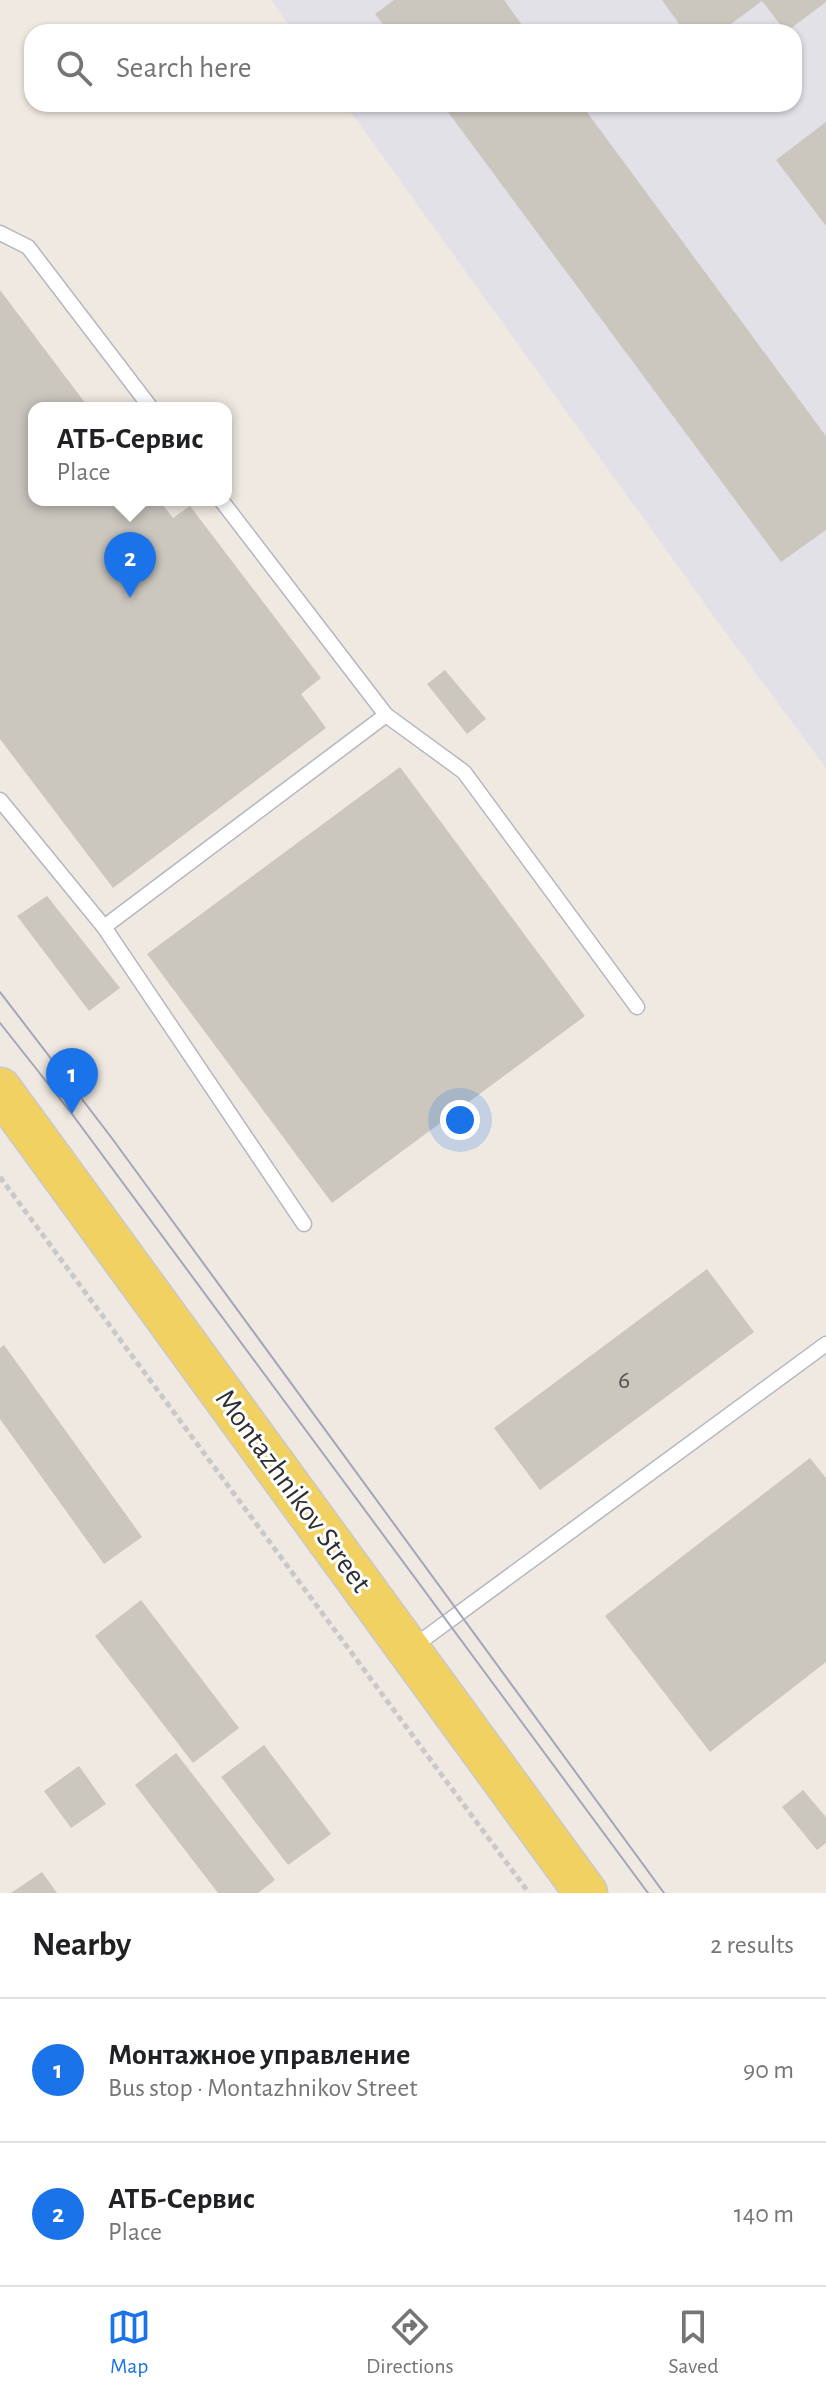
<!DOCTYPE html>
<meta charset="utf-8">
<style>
body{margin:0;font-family:"Alegreya Sans",sans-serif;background:#f2f2f2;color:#202124}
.you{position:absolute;left:460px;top:1120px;width:28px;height:28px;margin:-20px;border:6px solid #fff;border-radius:50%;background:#1a73e8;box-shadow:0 0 0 12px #1a73e833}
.badge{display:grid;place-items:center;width:52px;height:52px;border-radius:50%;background:#1a73e8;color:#fff;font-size:26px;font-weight:700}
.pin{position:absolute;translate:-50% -66px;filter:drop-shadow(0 2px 4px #0008)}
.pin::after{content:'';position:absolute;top:42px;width:28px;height:24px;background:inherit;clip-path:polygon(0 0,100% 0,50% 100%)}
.popup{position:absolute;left:28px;top:402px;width:204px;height:104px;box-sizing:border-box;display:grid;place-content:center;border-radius:16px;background:#fff;filter:drop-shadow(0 2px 6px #0005);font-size:26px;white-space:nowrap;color:#757577}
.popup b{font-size:30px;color:#202124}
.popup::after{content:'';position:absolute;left:50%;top:100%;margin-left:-16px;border:16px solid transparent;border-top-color:#fff}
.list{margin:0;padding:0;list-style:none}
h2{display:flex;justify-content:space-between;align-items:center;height:104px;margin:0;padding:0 32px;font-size:34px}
h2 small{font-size:26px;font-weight:400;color:#757577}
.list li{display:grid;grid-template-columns:52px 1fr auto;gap:24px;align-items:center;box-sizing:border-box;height:144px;padding:0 32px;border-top:2px solid #e0e0e0}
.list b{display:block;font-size:30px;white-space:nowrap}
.list p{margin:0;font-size:26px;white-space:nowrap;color:#757577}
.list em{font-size:26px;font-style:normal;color:#757577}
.icon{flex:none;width:44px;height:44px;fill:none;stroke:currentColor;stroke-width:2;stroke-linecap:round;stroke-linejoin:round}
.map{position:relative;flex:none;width:826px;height:1893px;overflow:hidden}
.search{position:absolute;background:#fff;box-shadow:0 2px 6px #0004;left:24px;right:24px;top:24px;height:88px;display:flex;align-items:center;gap:20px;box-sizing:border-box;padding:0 28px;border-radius:24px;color:#757577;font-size:30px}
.sheet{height:392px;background:#fff}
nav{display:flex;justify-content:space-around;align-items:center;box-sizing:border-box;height:112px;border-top:2px solid #e0e0e0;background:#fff;font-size:22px;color:#757577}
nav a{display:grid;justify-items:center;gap:4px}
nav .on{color:#1a73e8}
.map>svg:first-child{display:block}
</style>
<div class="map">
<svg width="826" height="1893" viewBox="0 0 826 1893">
<rect width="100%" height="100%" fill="#efe9e1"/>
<path fill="#e3e1e8" d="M271 0H826V768L723 629 345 104H794V32H294Z"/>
<g fill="#cbc7bf">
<path d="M394 0H504L527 32H389L375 14Z"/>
<path d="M662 0H826V2L786 32 762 1 720 32H685Z"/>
<path d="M442 104H581L826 436V530L781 562Z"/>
<path d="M826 122V226L776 160Z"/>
<path d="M0 290 89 408H34V500H159L173 518 190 506 321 678 301 694 326 728 113 888 0 739Z"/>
<path d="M445 670 486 719 467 734 427 684Z"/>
<path d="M400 767 585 1016 332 1203 147 954Z"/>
<path d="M47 896 120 988 89 1011 17 916Z"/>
<path d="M707 1269 754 1332 540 1490 494 1428Z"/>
<path d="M4 1345 142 1537 104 1564 0 1419V1348Z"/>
<path d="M810 1458 826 1478V1662L710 1752 605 1616Z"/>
<path d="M141 1600 239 1728 193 1763 95 1636Z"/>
<path d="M264 1745 331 1834 288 1865 221 1777Z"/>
<path d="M176 1753 275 1880 258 1893H218L135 1785Z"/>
<path d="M79 1766 106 1804 71 1828 44 1791Z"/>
<path d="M803 1790 826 1817V1843L817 1850 782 1807Z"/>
<path d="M42 1872 57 1893H11Z"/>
</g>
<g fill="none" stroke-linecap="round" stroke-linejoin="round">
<g stroke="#b4b7c1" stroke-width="17">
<g id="service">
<path d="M0 233 28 247 151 408"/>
<path d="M386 715 464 772 637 1007"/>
<path d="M0 800 104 927 386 715 221 500"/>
<path d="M104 927 304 1224"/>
<path d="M413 1647 826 1344"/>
</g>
</g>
<g stroke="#c9c9c9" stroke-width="45">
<path id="primary" d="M0 1089 586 1893"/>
</g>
<path stroke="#c9c9c9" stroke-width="5" stroke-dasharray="6 4" stroke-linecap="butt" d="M0 1177 529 1893"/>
<use href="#service" stroke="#fff" stroke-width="14"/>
<use href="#primary" stroke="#f2d163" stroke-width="42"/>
<g stroke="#a3a6b8" stroke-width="2">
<path d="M0 992 111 1137 664 1893"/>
<path d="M0 1023 72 1114 648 1893"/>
</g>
</g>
<g text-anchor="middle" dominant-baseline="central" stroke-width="6" stroke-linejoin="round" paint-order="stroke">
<g font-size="26" fill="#555452">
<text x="624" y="1380">6</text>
</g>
<g font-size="30" fill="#2e2e2e" stroke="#fff">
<text transform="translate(293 1491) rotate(54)">Montazhnikov Street</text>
</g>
</g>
</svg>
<div class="you"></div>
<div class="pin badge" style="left:72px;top:1114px">1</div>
<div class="pin badge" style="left:130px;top:598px">2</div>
<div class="popup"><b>АТБ-Сервис</b>Place</div>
<div class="search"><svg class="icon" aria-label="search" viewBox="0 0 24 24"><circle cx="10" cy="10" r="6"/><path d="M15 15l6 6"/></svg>Search here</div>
</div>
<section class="sheet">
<h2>Nearby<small>2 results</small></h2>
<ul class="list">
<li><span class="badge">1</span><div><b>Монтажное управление</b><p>Bus stop · Montazhnikov Street</p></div><em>90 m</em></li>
<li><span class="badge">2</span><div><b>АТБ-Сервис</b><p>Place</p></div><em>140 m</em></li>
</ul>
</section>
<nav>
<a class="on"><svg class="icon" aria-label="map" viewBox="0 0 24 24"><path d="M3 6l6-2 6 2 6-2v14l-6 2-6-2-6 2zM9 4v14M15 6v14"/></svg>Map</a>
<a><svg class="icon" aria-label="directions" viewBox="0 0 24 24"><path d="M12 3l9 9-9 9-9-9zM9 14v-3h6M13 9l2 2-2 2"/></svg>Directions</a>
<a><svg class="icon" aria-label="saved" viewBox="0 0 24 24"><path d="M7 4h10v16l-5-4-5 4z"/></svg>Saved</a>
</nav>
